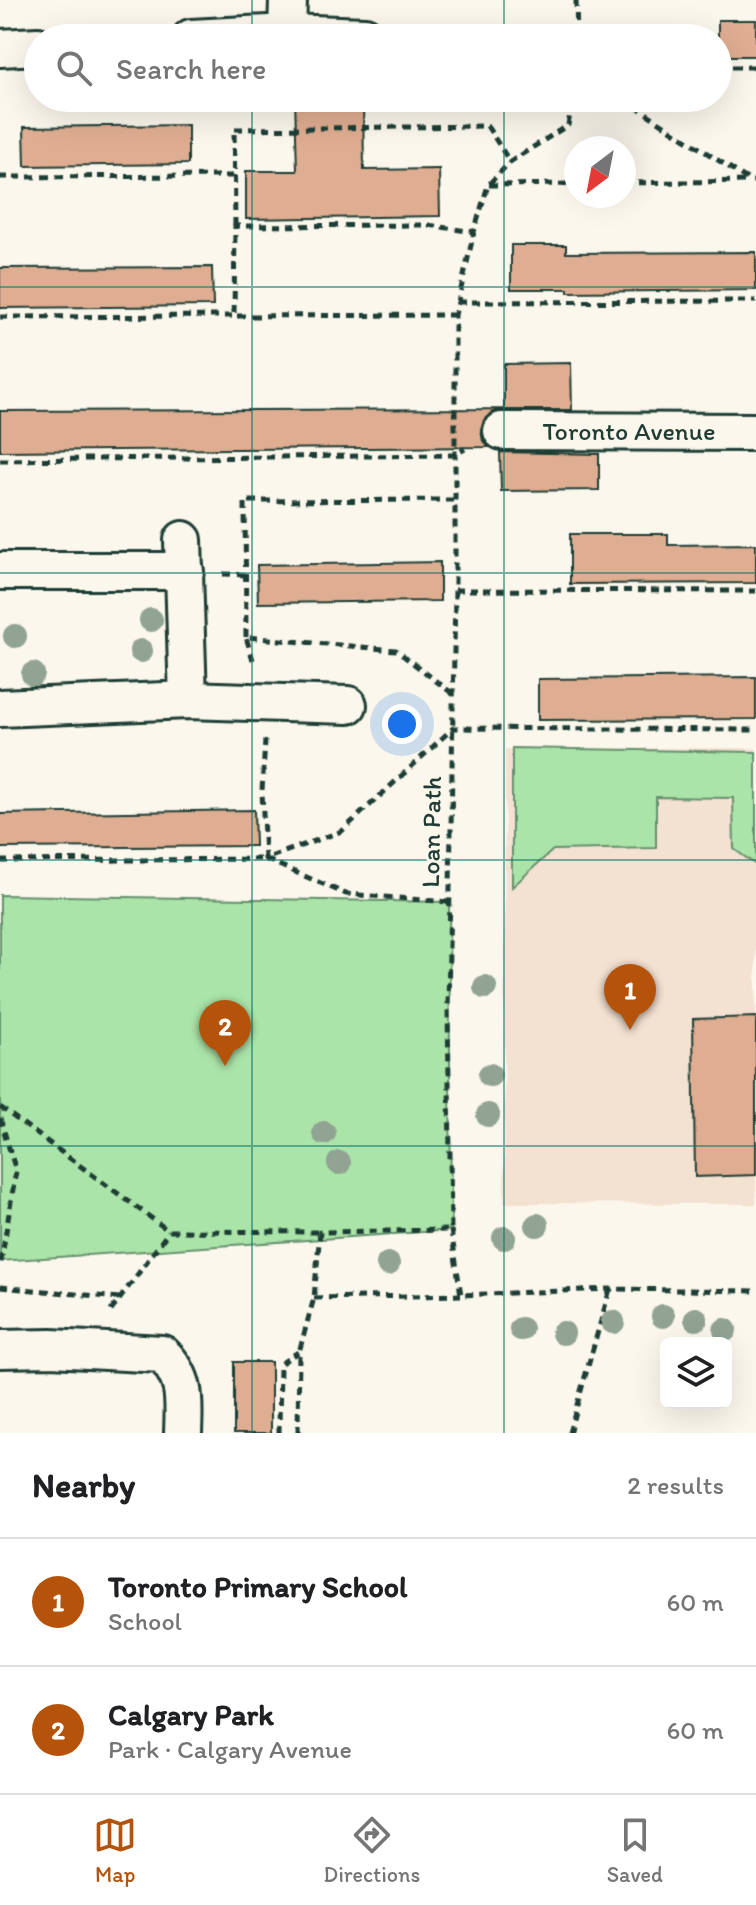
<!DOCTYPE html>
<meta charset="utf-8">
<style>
body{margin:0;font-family:Itim,sans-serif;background:#f2f2f2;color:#202124}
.controls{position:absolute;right:24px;bottom:24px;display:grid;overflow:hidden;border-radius:12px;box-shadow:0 8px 32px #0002}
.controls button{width:72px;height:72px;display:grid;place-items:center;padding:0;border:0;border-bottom:2px solid #e0e0e0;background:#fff;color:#202124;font:40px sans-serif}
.compass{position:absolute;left:564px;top:136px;width:72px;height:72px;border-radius:50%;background:#fff;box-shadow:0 8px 32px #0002;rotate:212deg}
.you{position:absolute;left:402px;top:724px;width:28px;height:28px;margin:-20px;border:6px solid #fff;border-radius:50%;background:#1a73e8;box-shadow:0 0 0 12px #1a73e833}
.badge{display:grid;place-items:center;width:52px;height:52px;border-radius:50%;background:#b45309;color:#fff;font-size:26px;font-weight:700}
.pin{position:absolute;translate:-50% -66px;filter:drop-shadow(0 2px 4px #0008)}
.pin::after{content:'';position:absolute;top:42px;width:28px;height:24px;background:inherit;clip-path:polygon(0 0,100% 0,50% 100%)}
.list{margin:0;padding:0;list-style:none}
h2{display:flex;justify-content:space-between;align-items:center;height:104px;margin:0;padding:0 32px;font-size:34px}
h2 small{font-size:26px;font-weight:400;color:#757577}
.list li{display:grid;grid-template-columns:52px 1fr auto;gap:24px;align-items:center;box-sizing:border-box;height:128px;padding:0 32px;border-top:2px solid #e0e0e0}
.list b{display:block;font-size:30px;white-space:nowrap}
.list p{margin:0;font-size:26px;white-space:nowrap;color:#757577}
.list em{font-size:26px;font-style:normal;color:#757577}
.icon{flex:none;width:44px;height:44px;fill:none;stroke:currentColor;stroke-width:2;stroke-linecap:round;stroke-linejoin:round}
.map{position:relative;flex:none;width:756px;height:1433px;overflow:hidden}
.search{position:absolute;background:#fff;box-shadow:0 8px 32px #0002;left:24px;right:24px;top:24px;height:88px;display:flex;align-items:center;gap:20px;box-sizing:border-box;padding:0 28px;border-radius:44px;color:#757577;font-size:30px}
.sheet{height:360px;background:#fff}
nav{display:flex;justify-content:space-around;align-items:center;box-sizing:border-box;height:112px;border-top:2px solid #e0e0e0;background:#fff;font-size:22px;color:#757577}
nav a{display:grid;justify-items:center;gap:4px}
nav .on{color:#b45309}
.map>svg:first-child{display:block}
</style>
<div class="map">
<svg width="756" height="1433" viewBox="0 0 756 1433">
<rect width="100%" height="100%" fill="#fbf7ec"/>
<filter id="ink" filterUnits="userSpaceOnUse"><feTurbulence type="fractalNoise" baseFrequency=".0125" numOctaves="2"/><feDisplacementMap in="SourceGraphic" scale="16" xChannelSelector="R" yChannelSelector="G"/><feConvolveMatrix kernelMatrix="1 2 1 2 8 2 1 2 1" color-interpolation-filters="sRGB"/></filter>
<g filter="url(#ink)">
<path fill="#f3e1d1" d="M756 748V1204L504 1203 505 749Z"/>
<g fill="#abe4a8" stroke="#65906e" stroke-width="2">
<path d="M512 748 756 752V865L734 849 733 798 656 797V848L553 850 512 887Z"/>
<path d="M0 895 449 902 451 1230 0 1261Z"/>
</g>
<g fill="#dfad91" stroke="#1f3d34" stroke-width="2">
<rect x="718" y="20" width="38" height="36"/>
<path d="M295 98H363L364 170 439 169 440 216 246 219V171H297Z"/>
<path d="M188 125V164L25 166 24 127Z"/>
<path d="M511 245H566V253L756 252V290L568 292V289H511Z"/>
<path d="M212 267 213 306 0 308V268Z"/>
<path d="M571 363 572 410H502L492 412 484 420 481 430 483 441 489 447 0 451V411L504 409V364Z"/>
<path d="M500 452 599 454V490L501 491Z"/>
<path d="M570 534H668V545L756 544V583L570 584Z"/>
<path d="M440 562V601L258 603 257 565Z"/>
<path d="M756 677V719L538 720V679Z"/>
<path d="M254 810 255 846 0 848V814Z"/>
<path d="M756 1017V1175L695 1177 693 1019Z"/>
<rect x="234" y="1362" width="37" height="71"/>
</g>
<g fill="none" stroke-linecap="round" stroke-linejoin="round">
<g stroke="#1f3d34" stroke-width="42">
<g id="minor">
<path d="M287 33 288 0"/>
<path d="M191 38 287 33 365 36"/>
<path d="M0 48 38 46"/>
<path d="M502 431 756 432"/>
<path d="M183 540 188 700"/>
<path d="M0 571H185"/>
<path d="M0 708 188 700 348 705"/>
<path d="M0 1349 51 1348 162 1354C187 1378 184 1401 183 1433"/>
</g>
</g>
<g stroke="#1f3d34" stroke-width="5" stroke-dasharray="8 6" stroke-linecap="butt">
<path d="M576 0 577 38"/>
<path d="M718 67H756"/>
<path d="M623 98 750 181H756"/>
<path d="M0 177 235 176"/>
<path d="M624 183 747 181"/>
<path d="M489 185 576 184"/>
<path d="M235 226 234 129 487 126 510 162"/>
<path d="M458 302 756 301"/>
<path d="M455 315 234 316 235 226 428 225 474 232"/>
<path d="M0 317 234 316"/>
<path d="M0 460 454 455 465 449"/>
<path d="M223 574 246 575"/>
<path d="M455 590 756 591"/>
<path d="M246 637 245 501 455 500"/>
<path d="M253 660 246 637 396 650 453 694"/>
<path d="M265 740 262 791 265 859 342 831 453 728 756 730"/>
<path d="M0 861 265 859 346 894 449 902"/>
<path d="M0 1107 169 1231 320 1232"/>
<path d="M0 1118 16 1171 0 1268"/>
<path d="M451 1230 461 1295 610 1289 756 1291"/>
<path d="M0 1287 120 1298"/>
<path d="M314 1298 461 1295"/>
<path d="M111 1311 169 1231"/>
<path d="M279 1433 280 1364 298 1352"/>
<path d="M298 1433 299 1352 314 1298 320 1232 451 1230 448 1008 455 590V315L474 232 488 185 510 162 568 125 573 98"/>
<path d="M569 1433 610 1289"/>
</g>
<use href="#minor" stroke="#fbf7ec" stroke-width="36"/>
</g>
<g fill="#91a393">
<circle cx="151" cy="620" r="12"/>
<circle cx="15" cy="636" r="12"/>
<circle cx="141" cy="651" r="12"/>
<circle cx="33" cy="674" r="12"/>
<circle cx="485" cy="987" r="12"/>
<circle cx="490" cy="1075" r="12"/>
<circle cx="488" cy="1115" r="12"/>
<circle cx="324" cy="1133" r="12"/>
<circle cx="339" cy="1163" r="12"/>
<circle cx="537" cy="1225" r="12"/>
<circle cx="504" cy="1238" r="12"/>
<circle cx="388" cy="1264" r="12"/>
<circle cx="663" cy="1316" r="12"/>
<circle cx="696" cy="1319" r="12"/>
<circle cx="613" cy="1322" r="12"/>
<circle cx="521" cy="1329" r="12"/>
<circle cx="725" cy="1330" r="12"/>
<circle cx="563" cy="1333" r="12"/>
</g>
</g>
<path fill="none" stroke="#0f766e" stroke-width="2" stroke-opacity="0.55" d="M252 0V38M504 0V38M252 98V1433M504 98V1433M0 287H756M0 573H756M0 860H756M0 1146H756"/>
<g text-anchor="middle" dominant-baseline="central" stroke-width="6" stroke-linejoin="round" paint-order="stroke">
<g font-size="26" fill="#1f3d34" stroke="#fbf7ec">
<text x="629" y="431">Toronto Avenue</text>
<text transform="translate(431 832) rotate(-89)">Loan Path</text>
</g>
</g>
</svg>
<div class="controls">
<button><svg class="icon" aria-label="layers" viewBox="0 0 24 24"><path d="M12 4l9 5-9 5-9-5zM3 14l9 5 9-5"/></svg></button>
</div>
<svg class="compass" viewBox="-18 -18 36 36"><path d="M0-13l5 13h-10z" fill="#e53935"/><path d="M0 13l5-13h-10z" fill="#757577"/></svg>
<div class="you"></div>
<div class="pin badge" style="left:630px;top:1030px">1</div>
<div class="pin badge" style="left:225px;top:1066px">2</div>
<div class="search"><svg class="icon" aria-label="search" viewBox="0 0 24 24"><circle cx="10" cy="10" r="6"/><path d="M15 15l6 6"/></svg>Search here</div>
</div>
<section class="sheet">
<h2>Nearby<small>2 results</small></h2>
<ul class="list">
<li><span class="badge">1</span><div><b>Toronto Primary School</b><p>School</p></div><em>60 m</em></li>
<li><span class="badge">2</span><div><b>Calgary Park</b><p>Park · Calgary Avenue</p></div><em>60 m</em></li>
</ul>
</section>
<nav>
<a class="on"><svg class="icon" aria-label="map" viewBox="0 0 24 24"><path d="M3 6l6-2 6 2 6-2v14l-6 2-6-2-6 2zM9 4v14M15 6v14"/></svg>Map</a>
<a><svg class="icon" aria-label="directions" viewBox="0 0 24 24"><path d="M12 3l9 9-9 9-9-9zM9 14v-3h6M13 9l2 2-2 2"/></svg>Directions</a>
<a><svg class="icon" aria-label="saved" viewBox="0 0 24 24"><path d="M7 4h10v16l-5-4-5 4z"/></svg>Saved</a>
</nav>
